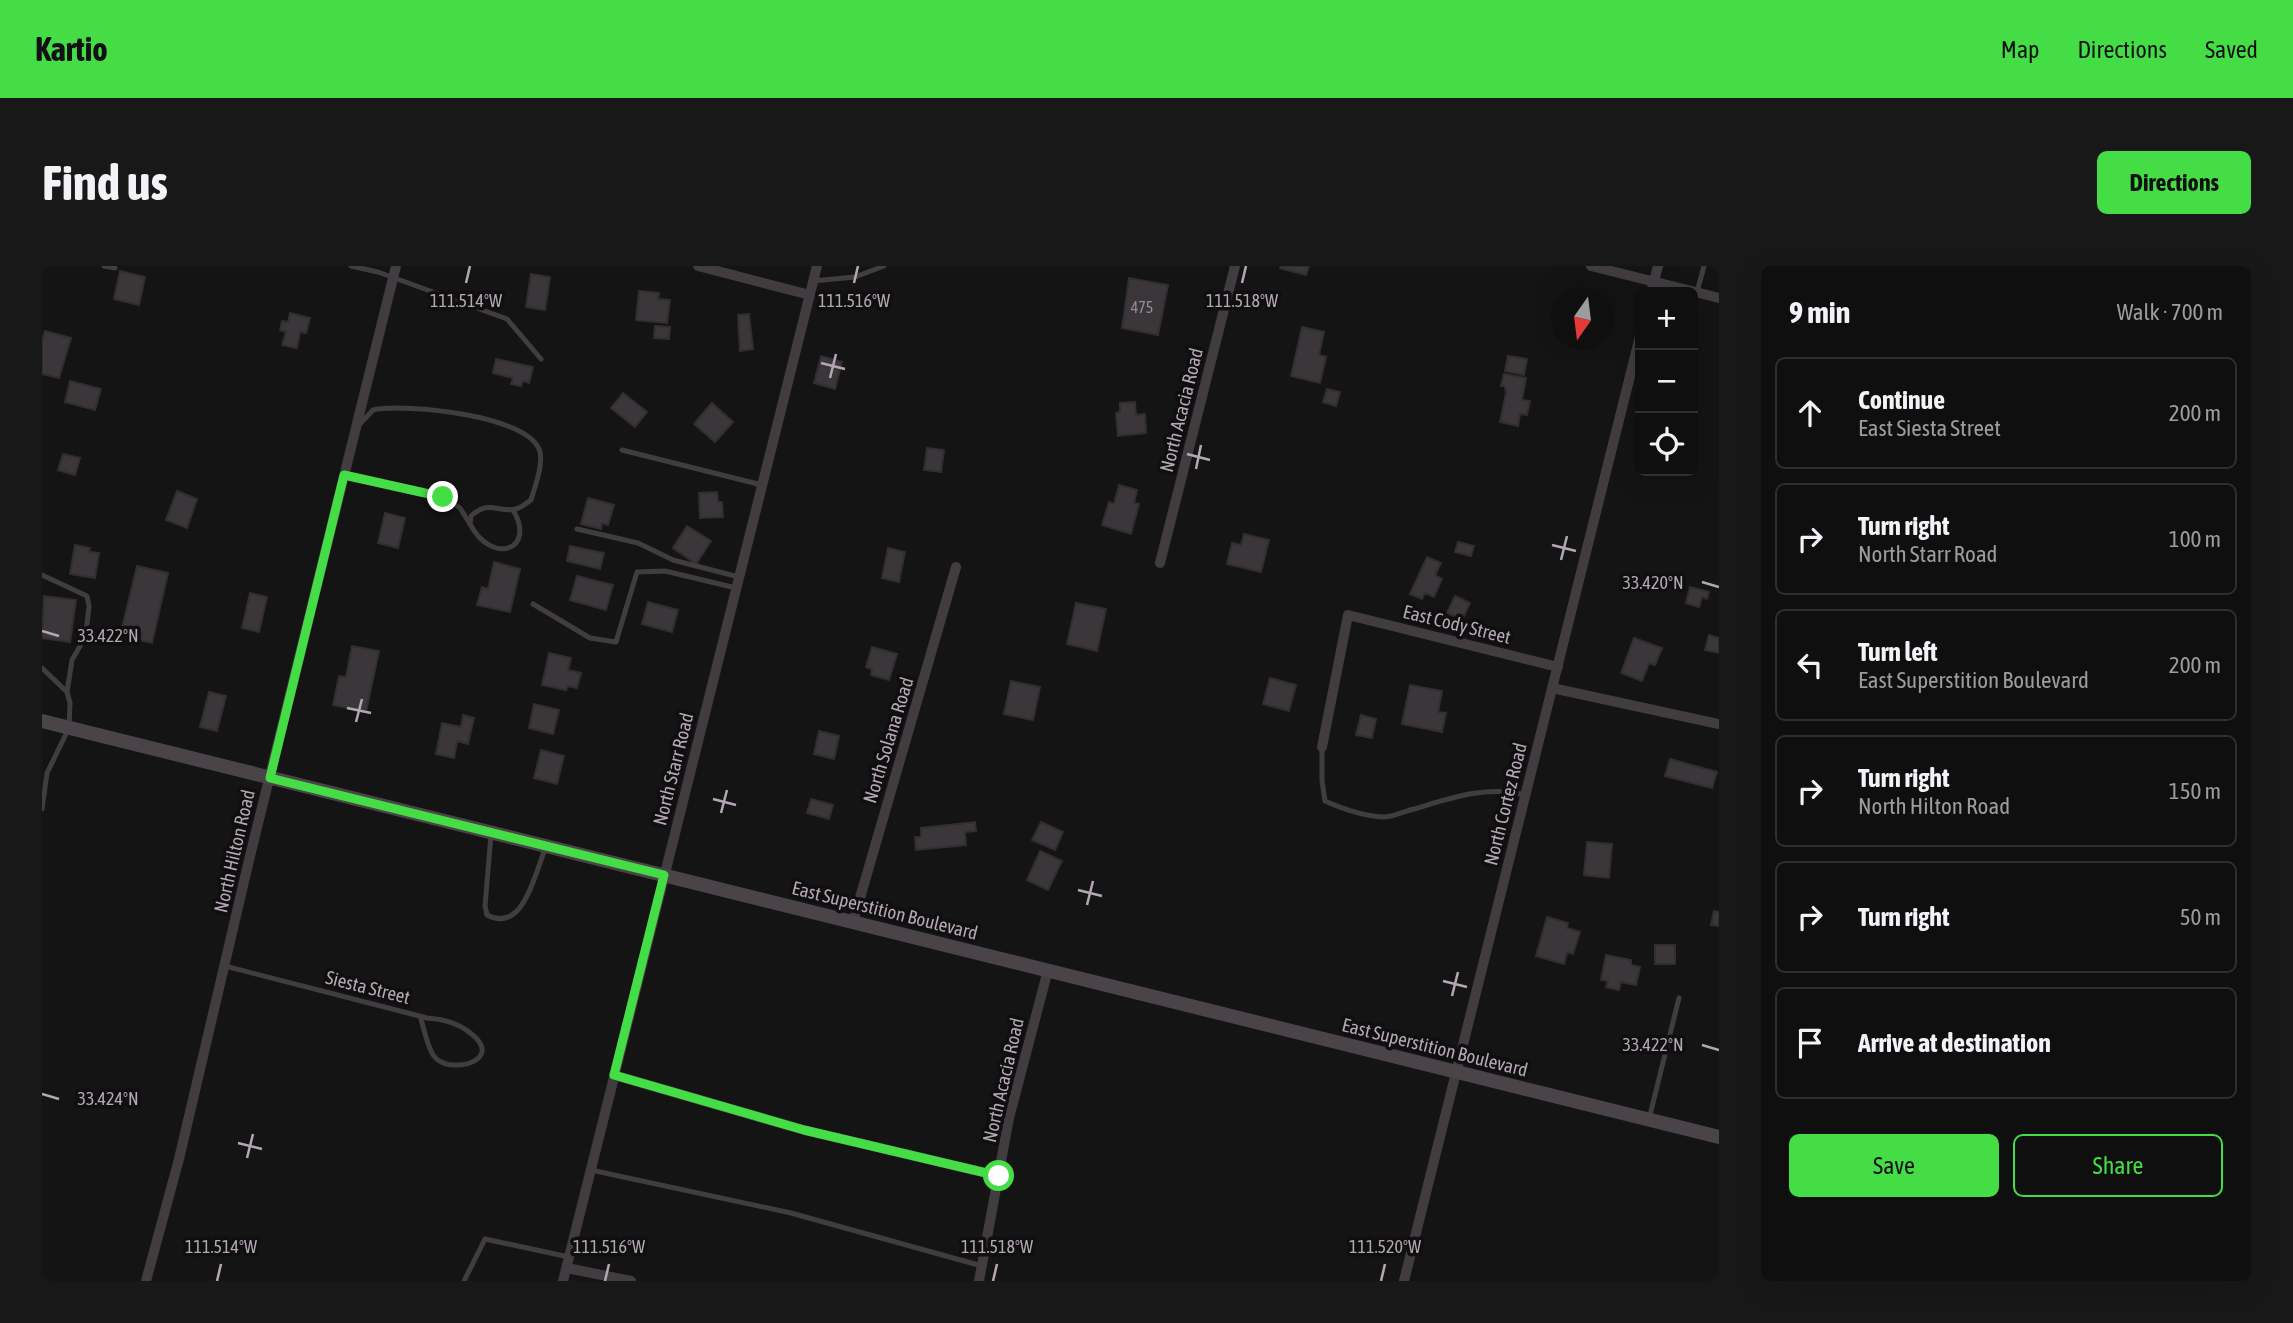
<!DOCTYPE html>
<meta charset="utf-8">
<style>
body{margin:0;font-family:"Asap Condensed",sans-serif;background:#191819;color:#f1f3f6}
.controls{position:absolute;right:21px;top:21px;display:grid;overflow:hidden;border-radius:10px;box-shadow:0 7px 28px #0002}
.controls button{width:63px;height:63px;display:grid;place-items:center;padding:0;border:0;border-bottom:2px solid #302f30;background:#100f10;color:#f1f3f6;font:35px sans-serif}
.compass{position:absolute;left:1509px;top:21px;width:63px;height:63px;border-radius:50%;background:#100f10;box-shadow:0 7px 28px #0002;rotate:194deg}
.stop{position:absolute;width:21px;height:21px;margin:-16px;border:5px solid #45dd45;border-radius:50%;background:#fff}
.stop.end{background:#45dd45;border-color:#fff;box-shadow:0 2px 7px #0008}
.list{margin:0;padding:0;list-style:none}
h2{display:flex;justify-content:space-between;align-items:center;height:91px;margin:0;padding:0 28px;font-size:30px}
h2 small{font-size:23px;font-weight:400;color:#9c9c9f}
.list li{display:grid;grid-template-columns:46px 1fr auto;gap:21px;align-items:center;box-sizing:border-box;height:112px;margin:0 14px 14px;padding:0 14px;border:2px solid #302f30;border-radius:10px}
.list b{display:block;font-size:26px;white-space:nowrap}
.list p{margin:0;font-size:23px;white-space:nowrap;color:#9c9c9f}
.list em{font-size:23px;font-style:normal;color:#9c9c9f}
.actions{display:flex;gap:14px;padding:21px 28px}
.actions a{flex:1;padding:16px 0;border:2px solid #45dd45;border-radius:10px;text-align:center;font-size:24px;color:#45dd45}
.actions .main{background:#45dd45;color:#111}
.icon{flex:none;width:38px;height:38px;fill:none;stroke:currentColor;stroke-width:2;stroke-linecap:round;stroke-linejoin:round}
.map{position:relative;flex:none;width:1677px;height:1015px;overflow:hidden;border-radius:10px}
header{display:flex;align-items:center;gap:42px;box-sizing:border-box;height:98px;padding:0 35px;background:#45dd45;color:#111}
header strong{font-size:33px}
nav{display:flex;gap:38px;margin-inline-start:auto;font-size:24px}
.intro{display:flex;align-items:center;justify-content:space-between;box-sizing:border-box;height:168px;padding:0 42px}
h1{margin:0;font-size:49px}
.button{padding:18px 32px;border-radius:10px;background:#45dd45;color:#111;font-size:24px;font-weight:700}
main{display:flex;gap:42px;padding:0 42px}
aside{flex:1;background:#100f10;border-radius:10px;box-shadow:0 7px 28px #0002}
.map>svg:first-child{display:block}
</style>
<header>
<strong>Kartio</strong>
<nav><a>Map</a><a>Directions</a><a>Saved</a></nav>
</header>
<div class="intro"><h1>Find us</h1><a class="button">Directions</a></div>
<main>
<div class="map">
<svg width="1677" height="1015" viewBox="0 0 1677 1015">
<rect width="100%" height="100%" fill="#151415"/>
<g fill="#3a363a" stroke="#312e30" stroke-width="2">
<path d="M1239 0H1267L1264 9 1238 2Z"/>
<path d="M78 5 103 11 97 39 72 33Z"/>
<path d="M489 8 508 11 503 44 484 41Z"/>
<path d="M1087 12 1126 19 1116 69 1080 62Z"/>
<path d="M597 25 617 27 616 33 628 34 625 57 594 54Z"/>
<path d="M248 47 268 52 264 67 258 66 255 82 240 79 244 66 238 64 240 55 246 56Z"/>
<path d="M707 48 711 83 698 85 696 49Z"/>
<path d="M613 60 628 61 627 73 612 72Z"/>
<path d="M1260 61 1282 66 1277 89 1284 91 1278 117 1249 110Z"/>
<path d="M3 65 29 72 17 112 0 108V75Z"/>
<path d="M779 90 800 96 793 123 772 117Z"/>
<path d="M1466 90 1485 93 1482 109 1463 105Z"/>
<path d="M454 93 491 101 487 117 481 115 479 120 469 118 471 112 451 107Z"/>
<path d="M1462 108 1484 112 1480 134 1488 135 1485 149 1478 148 1476 160 1458 156 1464 127 1463 120H1459Z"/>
<path d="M28 115 59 123 53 144 23 136Z"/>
<path d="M1285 123 1298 126 1294 140 1281 136Z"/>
<path d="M581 127 605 146 593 161 569 142Z"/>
<path d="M1093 136 1094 149 1103 148 1104 167 1076 170 1074 147 1078 146V137Z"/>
<path d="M670 137 691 156 673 176 652 158Z"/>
<path d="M885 182 902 184 899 206 882 204Z"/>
<path d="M21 188 38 192 33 209 16 204Z"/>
<path d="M1077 219 1095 224 1092 237 1097 238 1089 268 1060 259 1067 236 1072 238Z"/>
<path d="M135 225 155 233 145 262 124 254Z"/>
<path d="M675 226 676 236H680L681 251 658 252 657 227Z"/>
<path d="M546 232 572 239 566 259 560 257 559 263 539 258Z"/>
<path d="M343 247 363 252 356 282 336 277Z"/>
<path d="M645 260 669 275 654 298 631 282Z"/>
<path d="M1202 268 1227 274 1219 306 1185 298 1190 277 1199 279Z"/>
<path d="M1416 276 1432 280 1429 290 1413 286Z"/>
<path d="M33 279 48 282 47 286 57 287 53 312 28 308Z"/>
<path d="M528 280 562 287 558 303 525 295Z"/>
<path d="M846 282 863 286 857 316 840 312Z"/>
<path d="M1385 291 1399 297 1393 309 1400 313 1392 331 1383 327 1380 333 1368 328Z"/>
<path d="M452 296 478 303 468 346 435 339 440 321 446 323Z"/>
<path d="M95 300 126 307 110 377 98 374 100 367 80 362Z"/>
<path d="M535 310 571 319 564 344 528 334Z"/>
<path d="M1648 321 1667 326 1665 333 1660 331 1657 341 1644 337Z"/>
<path d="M208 327 225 331 217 366 200 362Z"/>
<path d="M2 330 34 334 28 376 0 372Z"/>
<path d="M1413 330 1428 337 1420 354 1405 347Z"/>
<path d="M606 336 636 344 630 366 600 358Z"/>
<path d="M1034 337 1064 343 1055 385 1025 378Z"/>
<path d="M1667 369 1677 372V387L1663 384Z"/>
<path d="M1592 372 1620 382 1613 399 1607 397 1600 415 1579 407Z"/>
<path d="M310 380 337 385 324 446 291 439 297 410 304 411Z"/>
<path d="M830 381 855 388 847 414 829 409 830 403 824 401Z"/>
<path d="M507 387 529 392 526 404 539 407 535 422 526 420 524 424 500 419Z"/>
<path d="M1228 412 1254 419 1247 445 1221 438Z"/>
<path d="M969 415 998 421 991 454 962 448Z"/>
<path d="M1368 419 1400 425 1396 446 1404 447 1400 466 1360 458Z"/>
<path d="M167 426 184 430 175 465 158 461Z"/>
<path d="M492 438 517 444 511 468 487 462Z"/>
<path d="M421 449 432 452 426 478 415 475 412 492 394 488 400 457 419 461Z"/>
<path d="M1319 449 1334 453 1330 472 1314 469Z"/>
<path d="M777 465 797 470 792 493 772 488Z"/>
<path d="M499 484 522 490 515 518 492 512Z"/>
<path d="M1628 493 1675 506 1670 522 1623 510Z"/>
<path d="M769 533 791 539 787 553 765 547Z"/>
<path d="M933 556 934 565 923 566 924 579 874 584 873 571H879V562Z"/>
<path d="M999 556 1021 566 1013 584 990 574Z"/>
<path d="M1545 576 1570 578 1567 612 1542 609Z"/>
<path d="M998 585 1020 595 1006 624 985 614Z"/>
<path d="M1672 645 1677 646V660L1669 659Z"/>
<path d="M1505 651 1526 657 1525 662 1538 666 1531 688 1525 686 1522 698 1494 690Z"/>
<rect x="1613" y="679" width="20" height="19"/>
<path d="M1564 689 1589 694V699L1598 701 1594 719 1579 716 1577 724 1564 721 1566 715 1559 714Z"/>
</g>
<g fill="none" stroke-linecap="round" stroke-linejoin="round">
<g stroke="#413c40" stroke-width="5">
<path d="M62 0 73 2"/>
<path d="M309 0 336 6 465 53 499 93"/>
<path d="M771 15 813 11 842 0"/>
<path d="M1655 26 1662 0"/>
<path d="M316 160 331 144C362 137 489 149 498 186 501 200 493 220 489 234 484 237 479 242 474 243 455 247 447 233 429 250L428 258C450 300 495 284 471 244"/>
<path d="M580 184 720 219"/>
<path d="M302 209 402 231 418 242 428 258"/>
<path d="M535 263 596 277 631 294 697 311"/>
<path d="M0 309 45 330 47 340 45 358 41 375 30 394 25 426 28 437 27 462 5 507 0 543"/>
<path d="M491 338 548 372 574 376 595 306 623 305 694 322"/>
<path d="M0 402 25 426"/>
<path d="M1280 481V515L1283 535C1301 543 1321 550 1341 551 1350 551 1363 545 1372 543 1409 532 1445 519 1483 529"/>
<path d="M449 569 443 640 445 649C481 668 493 608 503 583"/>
<path d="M183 700 385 752C403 753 421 759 434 772 451 790 429 800 412 799 403 799 394 795 390 787 384 776 382 762 378 750"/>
<path d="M1607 853 1637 732"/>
<path d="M549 904 749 947 940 1000"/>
<path d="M422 1015 443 973 527 991"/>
</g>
<g stroke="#413c40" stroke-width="10">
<path d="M656 0 768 29"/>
<path d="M1549 0 1677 32"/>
<path d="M1609 26 1616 0"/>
<path d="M1118 297 1193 0"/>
<path d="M1510 422 1677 458"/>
<path d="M1280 481 1306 349 1516 401"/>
<path d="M811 656 914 301"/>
<path d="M572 809 762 864 957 910"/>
<path d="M525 1002 589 1015"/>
<path d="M104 1015 137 893 208 590 354 0"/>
<path d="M521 1015 775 0"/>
<path d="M937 1015 967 852 1006 704"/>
<path d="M1362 1015 1598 70"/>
</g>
<path stroke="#4a4449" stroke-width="14" d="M0 455 1677 871"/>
</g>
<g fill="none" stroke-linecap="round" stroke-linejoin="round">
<path stroke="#45dd45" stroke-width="9" d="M401 231 302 209 228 512 622 609 572 809 762 864 957 910"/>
</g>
<path fill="none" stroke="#b4a7b4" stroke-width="2.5" d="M424 17 428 0M812 17 816 0M1200 17 1204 0M779 97 803 103M788 112 794 88M1145 188 1168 194M1154 203 1159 179M1510 279 1534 285M1519 294 1525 270M1660 316 1677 321M0 365 17 370M305 442 329 447M314 456 320 433M671 533 694 539M679 547 685 524M1036 624 1060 630M1045 639 1051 615M1401 715 1425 721M1410 730 1416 706M1660 779 1677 784M0 828 17 833M196 877 220 883M205 892 211 868M175 1015 179 998M563 1015 567 998M951 1015 955 998M1339 1015 1343 998"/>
<g text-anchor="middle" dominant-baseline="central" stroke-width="7" stroke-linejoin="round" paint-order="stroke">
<g font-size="16" fill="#968b96">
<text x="1100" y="41">475</text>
</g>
<g font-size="19" fill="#b4a7b4" stroke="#100f10">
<text transform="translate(1139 144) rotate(-76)">North Acacia Road</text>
<text transform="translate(1415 358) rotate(14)">East Cody Street</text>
<text transform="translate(846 474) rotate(-73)">North Solana Road</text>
<text transform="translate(631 503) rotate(-76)">North Starr Road</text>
<text transform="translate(1463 538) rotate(-76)">North Cortez Road</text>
<text transform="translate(192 585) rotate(-77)">North Hilton Road</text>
<text transform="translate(843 644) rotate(14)">East Superstition Boulevard</text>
<text transform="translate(326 721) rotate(14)">Siesta Street</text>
<text transform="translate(1393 781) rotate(14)">East Superstition Boulevard</text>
<text transform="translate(961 814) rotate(-77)">North Acacia Road</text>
</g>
</g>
<g font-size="18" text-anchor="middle" fill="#b4a7b4" stroke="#100f10" stroke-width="7" stroke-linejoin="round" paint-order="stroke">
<text x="424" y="41">111.514°W</text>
<text x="812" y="41">111.516°W</text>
<text x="1200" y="41">111.518°W</text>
<text x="1611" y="323">33.420°N</text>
<text x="66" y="376">33.422°N</text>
<text x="1611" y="785">33.422°N</text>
<text x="66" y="839">33.424°N</text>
<text x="179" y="987">111.514°W</text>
<text x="567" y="987">111.516°W</text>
<text x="955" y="987">111.518°W</text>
<text x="1343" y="987">111.520°W</text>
</g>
</svg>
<div class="controls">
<button>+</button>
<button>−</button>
<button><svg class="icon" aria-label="locate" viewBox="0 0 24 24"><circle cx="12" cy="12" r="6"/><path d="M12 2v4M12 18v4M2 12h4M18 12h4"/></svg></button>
</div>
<svg class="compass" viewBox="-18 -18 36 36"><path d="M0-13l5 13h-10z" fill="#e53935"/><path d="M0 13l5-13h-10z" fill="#9c9c9f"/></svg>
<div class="stop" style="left:957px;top:910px"></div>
<div class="stop end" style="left:401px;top:231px"></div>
</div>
<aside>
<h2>9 min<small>Walk · 700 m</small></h2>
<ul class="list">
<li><svg class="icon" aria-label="ahead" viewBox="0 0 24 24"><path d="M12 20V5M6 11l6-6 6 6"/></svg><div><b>Continue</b><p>East Siesta Street</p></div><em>200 m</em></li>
<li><svg class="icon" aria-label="right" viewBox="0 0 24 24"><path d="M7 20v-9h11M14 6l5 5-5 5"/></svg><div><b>Turn right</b><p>North Starr Road</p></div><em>100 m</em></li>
<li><svg class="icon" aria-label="left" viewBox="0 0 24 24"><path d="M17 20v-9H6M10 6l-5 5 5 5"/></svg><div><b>Turn left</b><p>East Superstition Boulevard</p></div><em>200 m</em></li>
<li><svg class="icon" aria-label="right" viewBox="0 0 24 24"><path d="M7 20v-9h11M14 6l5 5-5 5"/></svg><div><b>Turn right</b><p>North Hilton Road</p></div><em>150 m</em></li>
<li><svg class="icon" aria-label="right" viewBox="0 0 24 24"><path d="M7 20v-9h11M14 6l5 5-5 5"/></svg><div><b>Turn right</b></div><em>50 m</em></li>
<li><svg class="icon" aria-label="arrive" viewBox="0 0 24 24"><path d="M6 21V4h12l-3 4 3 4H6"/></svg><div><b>Arrive at destination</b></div></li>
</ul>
<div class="actions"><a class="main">Save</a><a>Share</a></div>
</aside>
</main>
